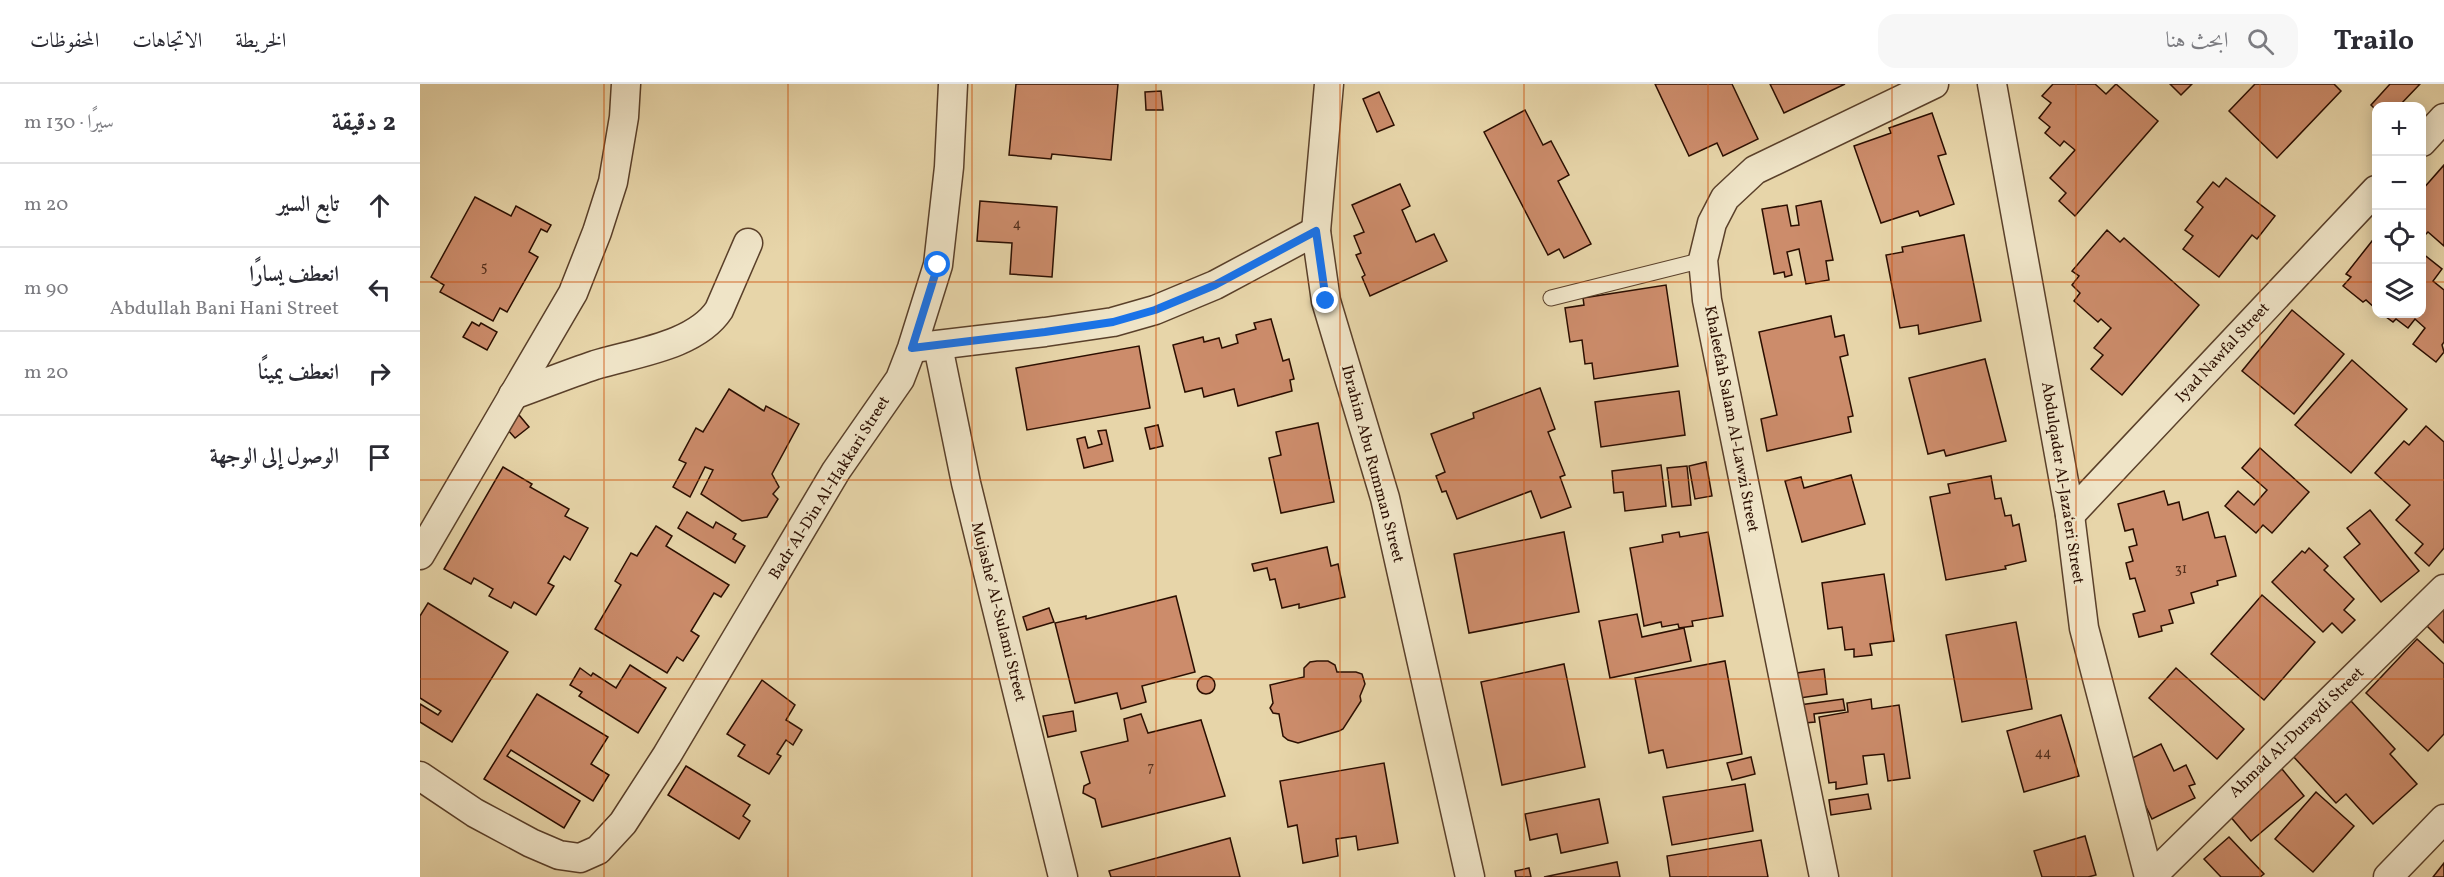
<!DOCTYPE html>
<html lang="ar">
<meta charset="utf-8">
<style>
body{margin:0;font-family:Vollkorn,Amiri,serif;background:#f7f7f7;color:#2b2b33;direction:rtl}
.controls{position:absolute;right:18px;top:18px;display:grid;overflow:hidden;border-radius:12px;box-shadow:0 3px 15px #0003}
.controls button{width:54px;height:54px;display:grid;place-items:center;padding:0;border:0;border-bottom:2px solid #e1e1e2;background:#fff;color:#2b2b33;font:30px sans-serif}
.stop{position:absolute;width:18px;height:18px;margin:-14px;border:4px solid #1a73e8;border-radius:50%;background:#fff}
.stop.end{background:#1a73e8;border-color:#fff;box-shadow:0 2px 6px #0008}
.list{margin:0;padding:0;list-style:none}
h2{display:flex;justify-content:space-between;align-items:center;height:78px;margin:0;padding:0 24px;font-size:26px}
h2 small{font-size:20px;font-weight:400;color:#7c7c81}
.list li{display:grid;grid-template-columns:39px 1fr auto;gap:18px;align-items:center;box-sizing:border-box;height:84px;padding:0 24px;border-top:2px solid #e1e1e2}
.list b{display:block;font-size:22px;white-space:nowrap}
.list p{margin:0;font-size:20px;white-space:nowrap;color:#7c7c81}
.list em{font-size:20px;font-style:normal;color:#7c7c81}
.icon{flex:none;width:33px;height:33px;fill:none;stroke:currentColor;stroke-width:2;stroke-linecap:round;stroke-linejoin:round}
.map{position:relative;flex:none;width:2024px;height:793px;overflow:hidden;direction:ltr}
header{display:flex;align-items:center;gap:36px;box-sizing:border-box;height:84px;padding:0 30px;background:#fff;border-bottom:2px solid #e1e1e2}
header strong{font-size:28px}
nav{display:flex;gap:33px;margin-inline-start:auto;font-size:21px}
.search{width:420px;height:54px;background:#f7f7f7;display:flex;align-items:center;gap:15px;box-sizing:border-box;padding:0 21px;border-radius:18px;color:#7c7c81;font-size:22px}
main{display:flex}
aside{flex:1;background:#fff}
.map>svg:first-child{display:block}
</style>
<header>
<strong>Trailo</strong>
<div class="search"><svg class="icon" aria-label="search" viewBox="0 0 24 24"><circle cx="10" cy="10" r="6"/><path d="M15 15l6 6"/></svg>ابحث هنا</div>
<nav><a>الخريطة</a><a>الاتجاهات</a><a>المحفوظات</a></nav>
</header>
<main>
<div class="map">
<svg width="2024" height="793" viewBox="0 0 2024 793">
<rect width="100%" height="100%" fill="#e7d5a9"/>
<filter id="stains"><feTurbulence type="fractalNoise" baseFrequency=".00333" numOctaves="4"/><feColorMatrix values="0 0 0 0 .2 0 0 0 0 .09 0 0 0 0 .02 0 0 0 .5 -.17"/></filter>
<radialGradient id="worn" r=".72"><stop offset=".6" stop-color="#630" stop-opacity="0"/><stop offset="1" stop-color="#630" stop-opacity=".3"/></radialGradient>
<g fill="#cc8c6b" stroke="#2b0e00" stroke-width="1.5">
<path d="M596 0H698L691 76 632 70 631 75 589 71Z"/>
<path d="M1235 0H1312L1338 55 1303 72 1297 59 1269 72Z"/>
<path d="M1350 0H1425L1364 29Z"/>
<path d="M1633 0H1675L1686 10 1696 0 1738 37 1655 132 1639 117 1646 109 1630 94 1655 66 1644 57 1640 62 1625 49 1630 43 1619 34 1631 19 1622 12Z"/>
<path d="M1750 0H1772L1761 11Z"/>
<path d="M1835 0H1914L1921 7 1857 74 1809 27Z"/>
<path d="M1970 0H2000L1979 22H1956V26L1951 21Z"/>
<path d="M741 7 743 26H726L725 8Z"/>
<path d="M959 8 974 41 957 48 943 15Z"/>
<path d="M1105 26 1123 61 1131 57 1149 91 1138 97 1171 160 1144 174 1139 165 1128 171 1064 48Z"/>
<path d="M1512 29 1526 70 1518 72 1534 120 1500 132 1498 127 1461 139 1434 62 1471 49 1469 44Z"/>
<path d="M2024 81V162L2008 148 2002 154V106Z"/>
<path d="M1806 94 1855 132 1837 155 1832 151 1799 193 1763 165 1773 152 1765 146 1783 123 1777 118 1793 98 1799 103Z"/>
<path d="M980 100 990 122 982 126 996 158 1014 150 1027 177 950 212 942 193 945 191 936 171 941 169 934 152 944 148 932 121Z"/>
<path d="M55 113 91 132 96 122 131 141 127 148 121 145 109 168 118 173 87 228 80 224 73 237 20 208 24 201 11 193Z"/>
<path d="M560 117 637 123 632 193 590 190 592 159 557 157Z"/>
<path d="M1401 117 1413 176 1406 177 1409 196 1386 200 1379 165 1367 168 1372 191 1365 193 1364 188 1354 190 1342 125 1367 121 1371 142 1379 141 1376 122Z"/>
<path d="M1687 146 1700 158 1704 154 1779 221 1702 311 1671 285 1683 271 1674 264 1691 244 1681 235 1678 238 1654 217 1660 209 1652 201 1659 192 1652 187Z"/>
<path d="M1544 151 1561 237 1499 250 1498 241 1480 244 1466 171 1483 168 1482 163Z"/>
<path d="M1956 152V225L1946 216 1943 218 1923 202 1931 193 1926 190Z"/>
<path d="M2002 169 2022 185 2013 197 2024 206V258L2022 261 2024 268 2016 278 1993 260 2005 244 1995 235 1988 244 1976 235 1973 238 1962 230H2002Z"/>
<path d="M1246 201 1258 282 1174 295 1172 279 1165 280 1162 256 1150 258 1145 224 1164 221 1163 214Z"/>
<path d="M1872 226 1924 270 1874 330 1822 287Z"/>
<path d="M1411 232 1415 253 1424 251 1428 271 1420 273 1433 332 1428 333 1431 348 1347 367 1341 335 1357 331 1339 248Z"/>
<path d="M851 235 863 277 869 275 874 295 870 296 872 307 818 322 814 305 784 313 782 304 765 308 753 261 783 253 784 258 799 254 802 264 818 259 816 251 836 245 834 239Z"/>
<path d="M52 238 59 242 61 239 77 248 67 266 43 253Z"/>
<path d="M719 262 730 324 607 346 596 284Z"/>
<path d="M1565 275 1586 357 1526 372 1524 366 1508 370 1489 294Z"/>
<path d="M1932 276 1987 325 1931 389 1875 341Z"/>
<path d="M1120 304 1135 345 1128 348 1145 391 1140 393 1151 423 1121 434 1111 407 1037 435 1026 407 1022 408 1016 392 1025 388 1011 350 1054 334 1053 329Z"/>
<path d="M309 305 344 327 346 322 379 340 352 390 359 403 353 410 358 415 347 433 322 437 281 410 293 386 285 383 270 413 253 403 266 379 259 376 276 344 283 348Z"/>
<path d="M1259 307 1265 351 1181 363 1175 318Z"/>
<path d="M94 325 109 343 95 354 80 337Z"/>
<path d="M898 339 914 418 861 429 849 374 861 371 856 348Z"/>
<path d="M738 341 743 362 730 365 725 344Z"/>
<path d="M2006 342 2024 358V464L2009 482 1995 469 2003 460 1976 436 1990 421 1955 389 1984 357 1989 361Z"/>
<path d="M686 346 693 377 664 384 657 355 665 353 668 364 682 360 678 347Z"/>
<path d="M1840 364 1889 408 1852 449 1843 441 1836 449 1805 422 1818 407 1834 421 1847 406 1822 384Z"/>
<path d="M1286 378 1292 412 1275 415 1269 382Z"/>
<path d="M1241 381 1246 422 1205 427 1203 408 1194 409 1192 387Z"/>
<path d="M1267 382 1271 421 1252 423 1247 384Z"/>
<path d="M83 383 112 400 110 403 149 425 145 432 168 444 150 476 144 472 128 499 134 502 116 531 94 518 91 524 69 512 73 505 54 494 51 500 24 485Z"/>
<path d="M1431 391 1445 440 1382 458 1365 397 1381 393 1384 404Z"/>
<path d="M1571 392 1575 415 1581 414 1585 432 1591 431 1593 442 1599 440 1606 477 1585 482 1586 485 1526 496 1510 413 1530 409 1528 400Z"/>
<path d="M1744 407 1748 421 1759 418 1763 436 1788 428 1795 454 1805 452 1816 492 1797 497 1798 501 1771 509 1774 519 1749 526 1753 539 1741 542 1742 547 1719 553 1713 530 1725 527 1715 494 1710 495 1706 479 1713 477 1709 463 1717 461 1713 445 1705 447 1698 420Z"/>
<path d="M1950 426 1999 487 1961 518 1924 473 1940 460 1927 444Z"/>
<path d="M267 428 293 444 296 438 316 450 313 455 325 462 315 479 258 444Z"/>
<path d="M236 442 252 452 246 462 309 501 301 513 294 509 271 547 279 552 263 577 257 573 247 589 175 545 201 501 195 497 211 469 217 472Z"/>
<path d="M1144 448 1159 528 1049 549 1034 470Z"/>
<path d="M1259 448 1260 453 1288 448 1303 532 1272 537 1273 542 1259 544 1258 540 1242 543 1241 538 1224 542 1210 464 1243 458 1242 451Z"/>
<path d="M907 463 911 482 918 480 925 513 879 524V520L862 524 855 495 850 496 847 484 834 487 832 480Z"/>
<path d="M1889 464 1908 482 1904 486 1934 515 1924 526 1935 536 1922 549 1912 539 1903 548 1852 498 1882 467 1885 469Z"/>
<path d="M1464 490 1474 557 1450 560 1452 571 1434 573V565L1425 566 1422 543 1408 545 1402 499Z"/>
<path d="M1842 511 1895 558 1844 616 1791 570Z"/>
<path d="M756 512 775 588 722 602 726 618 701 625 697 609 655 619 635 539 666 532V535Z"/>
<path d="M8 519 88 568 32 658 0 638V620L18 631 21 627 0 614V532Z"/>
<path d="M629 524 634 538 607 546 603 533Z"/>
<path d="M2024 525V559L2007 542Z"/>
<path d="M1217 530 1222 553 1264 544 1271 577 1190 594 1179 537Z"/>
<path d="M1596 538 1612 625 1542 638 1526 551Z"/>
<path d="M1997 555 2024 580V650L2008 667 1946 609Z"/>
<path d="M897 577H908L915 581 917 588H936L942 590 945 600 940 612 941 617 923 645 919 647 878 659 868 656 863 652 859 630 853 629 850 624 853 619 850 601 884 593V584L890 578Z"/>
<path d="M1305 577 1322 670 1247 684 1243 666 1229 669 1215 594Z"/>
<path d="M1144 580 1165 683 1082 701 1061 598Z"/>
<path d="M210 581 246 604 218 649 159 612 162 608 150 601 160 584 171 592 173 589 196 604Z"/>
<path d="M1756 584 1824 645 1797 675 1729 614Z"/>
<path d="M1404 585 1407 610 1373 615 1370 590Z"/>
<circle cx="786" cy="601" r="9"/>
<path d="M342 596 375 621 366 636 382 646 373 661 366 656 357 670 361 672 349 690 318 672 325 661 307 650Z"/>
<path d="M117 610 188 653 171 680 189 691 173 717 91 666 87 672 160 717 144 744 64 695Z"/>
<path d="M1423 615 1425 626 1394 630 1395 638 1374 640 1372 622Z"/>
<path d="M1451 615 1452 625 1479 621 1490 694 1468 697 1464 670 1443 672 1447 700 1416 705V698L1409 699 1399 633 1428 628 1427 619Z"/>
<path d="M1931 617 1975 665 1970 670 1997 700 1953 740 1926 710 1916 719 1872 671Z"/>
<path d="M653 627 656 647 628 653 623 632Z"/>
<path d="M721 630 728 649 781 636 805 712 682 743 675 715 663 709 664 702 670 699 661 668 708 657 704 635Z"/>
<path d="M1641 631 1659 692 1604 708 1587 647Z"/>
<path d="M1741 660 1754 687 1766 681 1775 700 1769 702 1775 714 1732 735 1704 678Z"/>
<path d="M1331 673 1335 690 1312 696 1307 679Z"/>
<path d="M964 679 978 759 938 766 936 752 916 755 918 772 883 779 877 741 868 743 860 697Z"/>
<path d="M266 682 330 721 323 732 330 737 319 755 248 711Z"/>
<path d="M1862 685 1884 712 1831 757 1809 731Z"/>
<path d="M1325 700 1333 747 1252 761 1243 713Z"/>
<path d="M1896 708 1934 742 1893 788 1855 755Z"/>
<path d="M1448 710 1451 725 1411 731 1409 716Z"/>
<path d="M1179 715 1188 759 1141 769 1137 750 1110 756 1105 730Z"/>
<path d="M1665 752 1676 791 1668 793H1622L1614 767Z"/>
<path d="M1809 753 1844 790 1840 793H1801L1784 775Z"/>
<path d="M810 754 820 793H691L689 787Z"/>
<path d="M1341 756 1348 793H1250L1247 772Z"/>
<path d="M1197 778 1200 793H1124Z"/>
<path d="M2024 779V793H2013Z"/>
<path d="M1109 784 1111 793H1096L1095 787Z"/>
</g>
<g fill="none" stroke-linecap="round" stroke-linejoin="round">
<g stroke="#5a402a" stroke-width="17">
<path id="lane" d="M1131 214 1283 176"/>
</g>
<g stroke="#5a402a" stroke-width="31">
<g id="street">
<path d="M909 0 896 147 906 217 965 414 1050 793"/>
<path d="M1572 0 1650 431 1664 544 1729 793"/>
<path d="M2002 58 2024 34"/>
<path d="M518 262 546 399 643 793"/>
<path d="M500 263 625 248 693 238 735 226 795 201 896 147"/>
<path d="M93 311C121 301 148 290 175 281 214 269 275 262 299 226L328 159"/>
<path d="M1650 431 1956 106"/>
<path d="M0 471 153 209 177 148 193 98 204 33 206 0"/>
<path d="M0 692 55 729 111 759 139 771 160 774 178 766 203 739 247 671 416 387 480 295 492 264 518 181 529 83 533 0"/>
<path d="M1404 793 1287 216 1283 176 1292 139 1305 114 1335 86 1514 0"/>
<path d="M1731 793 2024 505"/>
<path d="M1968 793 2024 735"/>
</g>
</g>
<use href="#lane" stroke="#efe4c7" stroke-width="15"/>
<use href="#street" stroke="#efe4c7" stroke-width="28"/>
</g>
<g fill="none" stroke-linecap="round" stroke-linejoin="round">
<path stroke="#1a73e8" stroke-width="8" d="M518 181 492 264 625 248 693 238 735 226 795 201 896 147 906 217"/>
</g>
<path fill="none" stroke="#cc4e0a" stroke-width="1.5" stroke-opacity="0.55" d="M184 0V793M368 0V793M552 0V793M736 0V793M920 0V793M1104 0V793M1288 0V793M1472 0V793M1656 0V793M1840 0V793M0 198H1956M2002 198H2024M0 396H2024M0 595H2024"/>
<g text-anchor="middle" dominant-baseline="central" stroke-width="4.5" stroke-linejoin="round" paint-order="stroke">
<g font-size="14" fill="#532e1b">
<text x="597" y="140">4</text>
<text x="64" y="183">5</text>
<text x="1761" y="485">31</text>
<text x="1623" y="669">44</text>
<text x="731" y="683">7</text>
</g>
<g font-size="16" fill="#2b0e00" stroke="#efe4c7">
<text transform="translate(1803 269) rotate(-47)">Iyad Nawfal Street</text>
<text transform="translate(1311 335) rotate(79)">Khaleefah Salam Al-Lawzi Street</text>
<text transform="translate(952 380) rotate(75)">Ibrahim Abu Rumman Street</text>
<text transform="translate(1642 399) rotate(81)">Abdulqader Al-Jaza‘eri Street</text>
<text transform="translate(410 404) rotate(-58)">Badr Al-Din Al-Hakkari Street</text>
<text transform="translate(578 528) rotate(76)">Mujashe‘ Al-Sulami Street</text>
<text transform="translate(1877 649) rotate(-44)">Ahmad Al-Duraydi Street</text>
</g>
</g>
<rect width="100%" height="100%" filter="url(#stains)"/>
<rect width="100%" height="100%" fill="url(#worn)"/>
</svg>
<div class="controls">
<button>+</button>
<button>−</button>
<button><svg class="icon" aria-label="locate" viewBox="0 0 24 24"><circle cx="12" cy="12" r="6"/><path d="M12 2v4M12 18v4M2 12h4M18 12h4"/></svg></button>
<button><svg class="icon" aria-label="layers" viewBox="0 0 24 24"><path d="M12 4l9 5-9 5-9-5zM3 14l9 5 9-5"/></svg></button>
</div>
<div class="stop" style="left:518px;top:181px"></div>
<div class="stop end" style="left:906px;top:217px"></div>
</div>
<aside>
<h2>2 دقيقة<small>سيرًا · 130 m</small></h2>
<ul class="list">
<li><svg class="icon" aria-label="ahead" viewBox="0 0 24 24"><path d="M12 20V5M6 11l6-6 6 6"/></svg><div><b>تابع السير</b></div><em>20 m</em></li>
<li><svg class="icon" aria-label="left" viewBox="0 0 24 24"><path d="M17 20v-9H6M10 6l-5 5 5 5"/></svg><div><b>انعطف يسارًا</b><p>Abdullah Bani Hani Street</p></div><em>90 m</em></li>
<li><svg class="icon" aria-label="right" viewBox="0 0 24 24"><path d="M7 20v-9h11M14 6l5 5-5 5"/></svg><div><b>انعطف يمينًا</b></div><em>20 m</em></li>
<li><svg class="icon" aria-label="arrive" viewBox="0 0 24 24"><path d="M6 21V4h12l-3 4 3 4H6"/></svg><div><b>الوصول إلى الوجهة</b></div></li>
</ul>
</aside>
</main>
